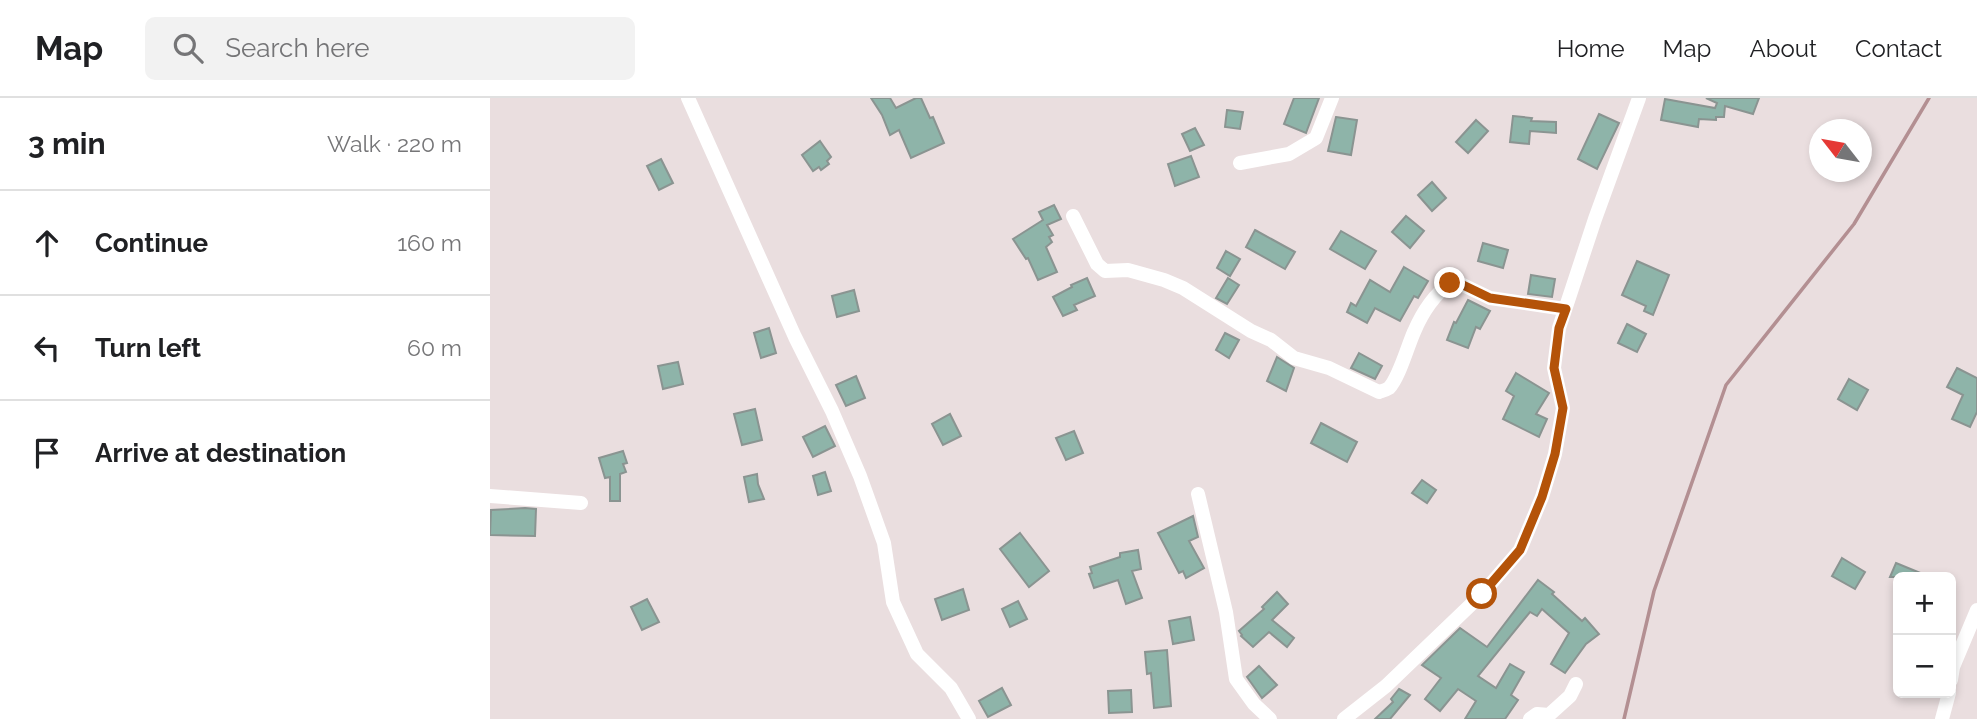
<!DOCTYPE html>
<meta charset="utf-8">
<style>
body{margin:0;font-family:Raleway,sans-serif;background:#f2f2f2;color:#202124}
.controls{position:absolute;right:21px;bottom:21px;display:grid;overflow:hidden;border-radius:10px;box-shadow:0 4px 10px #0003}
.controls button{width:63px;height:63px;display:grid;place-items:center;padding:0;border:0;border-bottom:2px solid #e0e0e0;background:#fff;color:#202124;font:35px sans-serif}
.compass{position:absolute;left:1319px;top:21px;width:63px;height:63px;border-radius:50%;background:#fff;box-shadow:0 4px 10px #0003;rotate:301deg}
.stop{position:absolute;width:21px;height:21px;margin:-16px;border:5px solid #b45309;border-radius:50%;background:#fff}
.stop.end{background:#b45309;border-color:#fff;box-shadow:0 2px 7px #0008}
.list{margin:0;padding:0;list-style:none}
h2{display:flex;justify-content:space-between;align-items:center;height:91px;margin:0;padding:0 28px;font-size:30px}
h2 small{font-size:23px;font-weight:400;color:#757577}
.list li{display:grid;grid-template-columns:46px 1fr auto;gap:21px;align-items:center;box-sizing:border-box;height:105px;padding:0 28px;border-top:2px solid #e0e0e0}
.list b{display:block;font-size:26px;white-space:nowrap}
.list em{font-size:23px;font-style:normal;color:#757577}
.icon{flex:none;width:38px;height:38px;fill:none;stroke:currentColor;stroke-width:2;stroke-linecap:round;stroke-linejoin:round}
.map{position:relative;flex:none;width:1487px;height:621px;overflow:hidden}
header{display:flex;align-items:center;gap:42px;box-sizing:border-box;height:98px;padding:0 35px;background:#fff;border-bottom:2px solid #e0e0e0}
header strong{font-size:33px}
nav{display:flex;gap:38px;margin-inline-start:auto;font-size:24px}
.search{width:490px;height:63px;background:#f2f2f2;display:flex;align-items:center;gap:18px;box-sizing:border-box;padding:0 24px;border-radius:10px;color:#757577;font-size:26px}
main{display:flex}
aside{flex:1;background:#fff}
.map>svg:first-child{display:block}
</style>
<header>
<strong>Map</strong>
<div class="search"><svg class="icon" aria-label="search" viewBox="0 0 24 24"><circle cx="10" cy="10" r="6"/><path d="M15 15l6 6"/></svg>Search here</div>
<nav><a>Home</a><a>Map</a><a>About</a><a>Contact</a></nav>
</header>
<main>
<aside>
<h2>3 min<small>Walk · 220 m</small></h2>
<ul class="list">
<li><svg class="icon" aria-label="ahead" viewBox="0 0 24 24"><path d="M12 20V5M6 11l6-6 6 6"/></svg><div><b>Continue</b></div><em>160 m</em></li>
<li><svg class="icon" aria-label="left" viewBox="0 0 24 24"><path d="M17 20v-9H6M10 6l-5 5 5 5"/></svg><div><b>Turn left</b></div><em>60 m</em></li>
<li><svg class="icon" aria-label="arrive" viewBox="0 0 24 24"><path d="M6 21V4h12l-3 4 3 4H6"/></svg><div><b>Arrive at destination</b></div></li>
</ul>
</aside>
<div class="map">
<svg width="1487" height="621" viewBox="0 0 1487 621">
<rect width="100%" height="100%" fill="#eadedf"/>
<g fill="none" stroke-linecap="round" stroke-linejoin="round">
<path stroke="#b38f92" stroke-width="3.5" d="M1134 621 1164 493 1236 287 1364 126 1439 0"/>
</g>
<g fill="#8eb4a9" stroke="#8a9491" stroke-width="2">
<path d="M381 0H400L406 10 426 0H431L440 20 443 19 454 45 421 60 409 32 400 37 392 17Z"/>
<path d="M804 0H829L816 35 794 26Z"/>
<path d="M1216 0H1269L1263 16 1235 8 1234 19H1226V22L1209 21 1208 29 1171 22 1175 1 1225 10 1227 5Z"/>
<path d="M737 12 753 14 750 31 735 29Z"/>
<path d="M1109 16 1129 25 1107 71 1088 61Z"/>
<path d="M1023 18 1042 20 1041 23 1066 24V35L1040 33 1039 46 1020 44Z"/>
<path d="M846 19 867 22 861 57 838 53Z"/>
<path d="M986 22 998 33 978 55 966 44Z"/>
<path d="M705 30 714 47 700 53 692 36Z"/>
<path d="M330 43 341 59 337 63 339 66 331 72 329 69 323 73 312 57Z"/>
<path d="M701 58 709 79 685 88 678 66Z"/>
<path d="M171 61 183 85 169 92 157 68Z"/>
<path d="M942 84 956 100 942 113 928 97Z"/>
<path d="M564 107 571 121 557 127 563 137 559 139 562 144 556 149 567 174 548 182 538 160 536 161 523 141 553 122 549 114Z"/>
<path d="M916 118 934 133 920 150 902 134Z"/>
<path d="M765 132 805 154 795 171 756 149Z"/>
<path d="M851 133 886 153 875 171 840 151Z"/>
<path d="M993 145 1018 152 1013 170 988 163Z"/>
<path d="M736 153 750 161 740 178 727 170Z"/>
<path d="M1147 163 1179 177 1163 217 1154 213 1156 208 1132 197Z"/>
<path d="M914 169 938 183 928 200 924 198 910 223 885 210 877 225 857 214 861 205 866 208 880 182 900 194Z"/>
<path d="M1041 177 1065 181 1062 199 1038 196Z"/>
<path d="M597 180 605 198 584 207 587 212 573 218 563 199 582 189 581 187Z"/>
<path d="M738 180 749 187 737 206 726 200Z"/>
<path d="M364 192 369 213 347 219 342 198Z"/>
<path d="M978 202 1000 213 990 231 986 229 978 250 957 242 964 224 966 225Z"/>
<path d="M1137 226 1156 236 1147 254 1128 245Z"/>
<path d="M279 230 286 255 271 260 264 235Z"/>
<path d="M735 235 749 242 739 260 726 252Z"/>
<path d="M869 255 892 268 885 281 861 270Z"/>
<path d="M787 259 804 270 796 293 777 283Z"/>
<path d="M188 264 193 286 173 291 168 268Z"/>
<path d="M1467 270 1487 280V314L1480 329 1462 321 1473 297 1457 289Z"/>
<path d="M1026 275 1059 295 1046 316 1057 321 1049 339 1013 321 1024 298 1016 293Z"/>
<path d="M366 278 375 300 356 308 346 287Z"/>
<path d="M1359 281 1378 292 1367 312 1348 301Z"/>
<path d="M265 311 272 342 252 347 244 316Z"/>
<path d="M460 316 471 338 453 347 442 326Z"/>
<path d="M831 325 867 344 857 364 821 345Z"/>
<path d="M335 328 345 348 323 359 313 339Z"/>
<path d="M584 333 593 355 576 362 566 340Z"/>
<path d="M133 353 137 365 133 366 136 374 130 376V403H120V379L115 380 109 360Z"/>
<path d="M335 374 341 393 328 397 323 378Z"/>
<path d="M267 376 268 386 274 401 259 404 254 379Z"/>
<path d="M932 382 946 392 937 405 922 395Z"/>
<path d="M35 410 46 411 45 438 0 437 1 412Z"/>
<path d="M703 418 708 439 699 443 714 470 696 480 693 473 689 475 668 435Z"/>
<path d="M530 435 559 473 539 489 510 451Z"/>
<path d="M648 452 651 471 642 473 652 500 636 506 628 482 604 490 599 476 602 475 600 469 630 459V455Z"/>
<path d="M1352 460 1375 474 1365 491 1342 478Z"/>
<path d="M1406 465 1440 479H1400Z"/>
<path d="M1048 482 1064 494 1062 496 1092 523 1095 520 1109 536 1096 546 1075 575 1061 566 1079 535 1052 511 1047 518 1040 514 988 578 1006 590 1020 566 1034 574 1021 597 1028 602 1015 621H975L986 603 968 591 950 613 935 601 951 580 932 567 970 530 997 549Z"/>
<path d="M473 491 479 512 452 522 445 501Z"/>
<path d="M787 494 798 506 782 522 804 540 797 549 779 534 763 549 751 538 752 537 749 533 774 511 772 509Z"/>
<path d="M157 501 169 524 152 532 141 509Z"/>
<path d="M528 503 537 521 520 529 512 511Z"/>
<path d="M700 519 704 542 683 546 679 523Z"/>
<path d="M677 552 681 608 664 610 661 575 657 576 655 554Z"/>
<path d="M769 568 787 587 772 600 757 579Z"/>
<path d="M512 590 521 607 498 619 489 603Z"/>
<path d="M909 591 920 597 900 621H885L903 604 901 601Z"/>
<path d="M641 592 642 614 619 615 618 593Z"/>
</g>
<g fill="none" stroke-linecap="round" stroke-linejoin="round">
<g stroke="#fff" stroke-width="14">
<path d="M198 0 305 239 342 313 370 378 394 445 403 504 427 556 461 590 479 621"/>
<path d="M750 65 799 56 826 40 842 0"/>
<path d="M583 118 607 166 615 173 638 172 674 182 693 190 761 233 781 242 804 260 839 270 889 294C892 293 896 292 899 290 909 280 918 247 924 234 932 215 944 197 960 185L973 187 1000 200 1075 211"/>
<path d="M708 396 736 514 746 581 764 606 780 621"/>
<path d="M0 398 91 405"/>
<path d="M1461 582 1463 569 1487 512"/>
<path d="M854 621 896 588 992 496 1030 452 1052 399 1065 356 1073 310 1064 270 1069 230 1105 121 1149 0"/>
<path d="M1040 621 1047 616 1059 617 1080 598 1086 586"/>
<path d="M1452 621 1459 595"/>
</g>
</g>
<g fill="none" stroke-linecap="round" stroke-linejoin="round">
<path stroke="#b45309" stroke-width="9" d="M960 185 973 187 1000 200 1076 211 1069 230 1064 270 1073 310 1065 356 1052 399 1030 452 992 496"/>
</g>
</svg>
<div class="controls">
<button>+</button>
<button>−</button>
</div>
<svg class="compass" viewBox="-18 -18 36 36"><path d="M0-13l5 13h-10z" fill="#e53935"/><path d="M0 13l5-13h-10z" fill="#757577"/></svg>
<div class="stop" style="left:992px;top:496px"></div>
<div class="stop end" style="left:960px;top:185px"></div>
</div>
</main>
